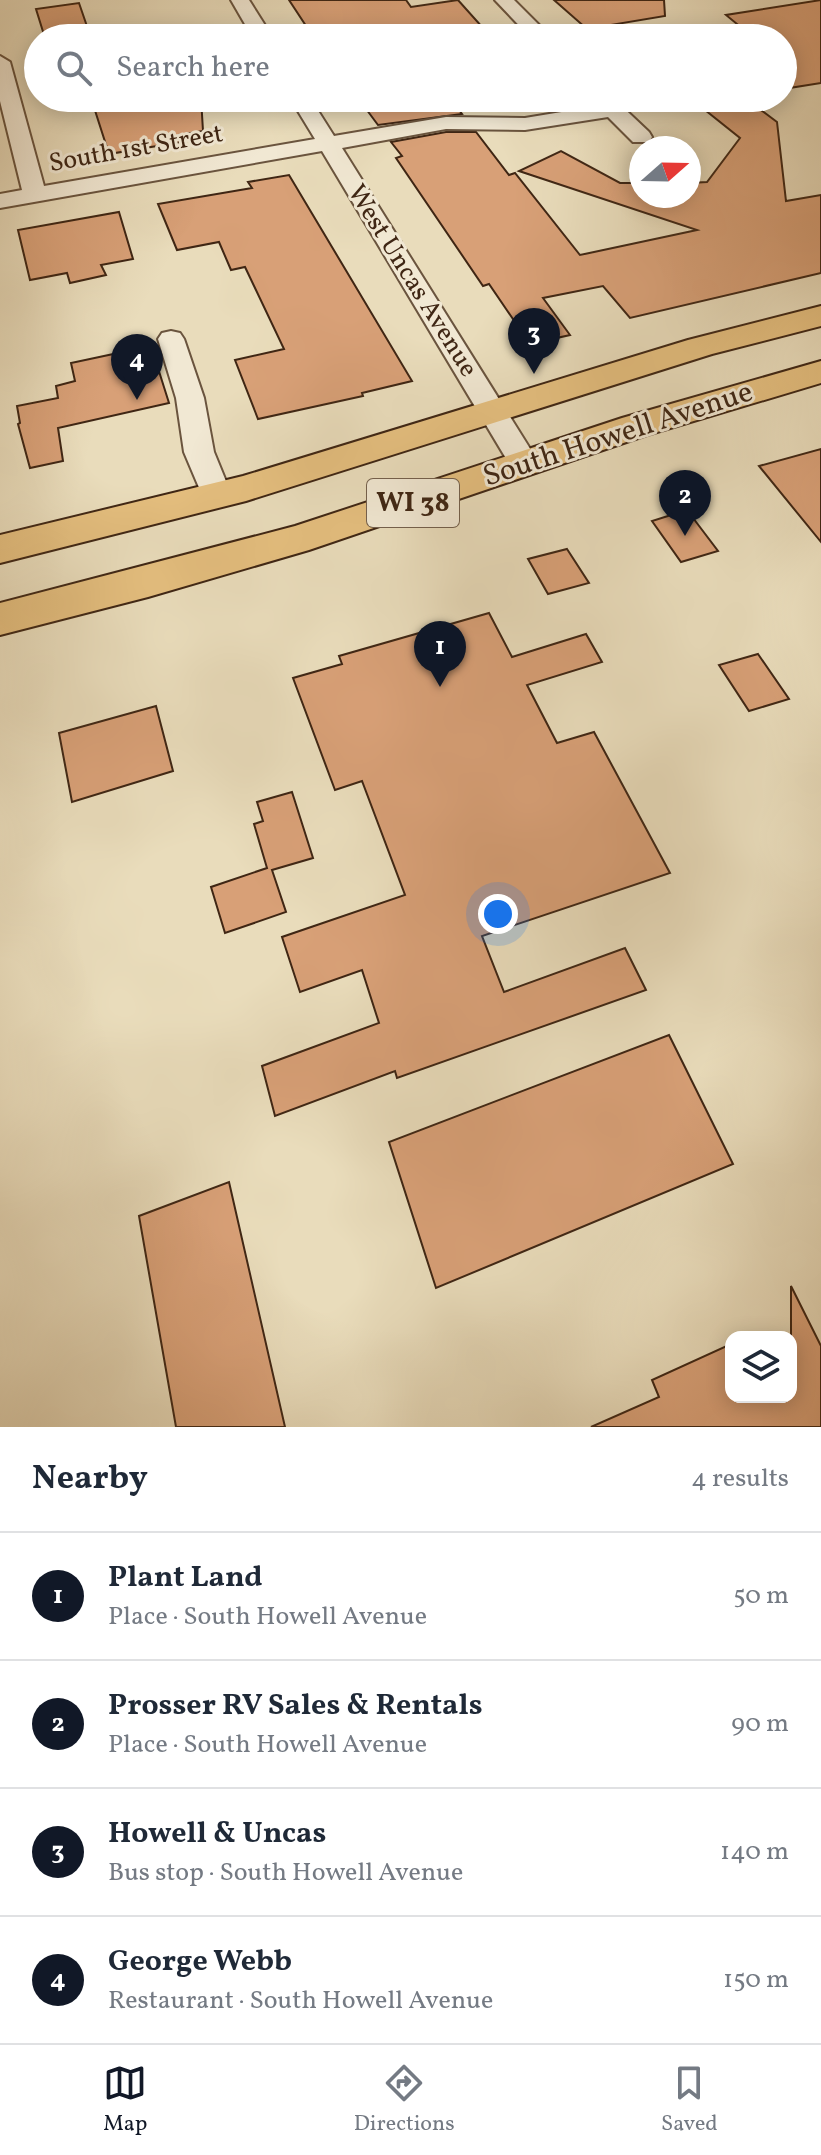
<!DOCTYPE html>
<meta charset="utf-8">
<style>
body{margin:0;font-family:Vollkorn,serif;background:#f6f6f7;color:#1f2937}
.controls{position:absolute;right:24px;bottom:24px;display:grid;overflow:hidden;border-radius:16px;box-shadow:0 4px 20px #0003}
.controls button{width:72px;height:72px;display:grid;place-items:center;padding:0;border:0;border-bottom:2px solid #e0e1e3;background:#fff;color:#1f2937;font:40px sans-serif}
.compass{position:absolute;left:629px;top:136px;width:72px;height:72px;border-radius:50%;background:#fff;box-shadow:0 4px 20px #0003;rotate:70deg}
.you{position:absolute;left:498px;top:914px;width:28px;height:28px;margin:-20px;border:6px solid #fff;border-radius:50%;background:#1a73e8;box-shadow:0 0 0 12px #1a73e833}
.badge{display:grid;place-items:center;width:52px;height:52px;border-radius:50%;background:#111827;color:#fff;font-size:26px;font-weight:700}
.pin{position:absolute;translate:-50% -66px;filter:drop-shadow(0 2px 4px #0008)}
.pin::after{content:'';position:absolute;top:42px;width:28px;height:24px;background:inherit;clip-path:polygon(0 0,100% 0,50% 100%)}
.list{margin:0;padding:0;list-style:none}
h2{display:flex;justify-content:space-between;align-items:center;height:104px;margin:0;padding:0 32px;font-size:34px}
h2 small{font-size:26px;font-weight:400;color:#747a83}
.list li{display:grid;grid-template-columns:52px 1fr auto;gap:24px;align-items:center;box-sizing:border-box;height:128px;padding:0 32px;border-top:2px solid #e0e1e3}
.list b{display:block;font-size:30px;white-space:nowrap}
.list p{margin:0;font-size:26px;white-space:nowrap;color:#747a83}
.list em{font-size:26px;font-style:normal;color:#747a83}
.icon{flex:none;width:44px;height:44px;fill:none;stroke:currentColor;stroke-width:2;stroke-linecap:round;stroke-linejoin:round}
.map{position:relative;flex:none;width:821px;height:1427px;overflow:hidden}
.search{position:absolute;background:#fff;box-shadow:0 4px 20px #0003;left:24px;right:24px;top:24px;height:88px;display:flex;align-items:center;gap:20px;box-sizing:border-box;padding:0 28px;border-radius:44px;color:#747a83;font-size:30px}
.sheet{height:616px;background:#fff}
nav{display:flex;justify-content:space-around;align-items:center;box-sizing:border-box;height:112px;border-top:2px solid #e0e1e3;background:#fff;font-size:22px;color:#747a83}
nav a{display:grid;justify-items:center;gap:4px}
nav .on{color:#111827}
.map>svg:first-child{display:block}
</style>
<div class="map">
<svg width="821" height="1427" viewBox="0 0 821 1427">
<rect width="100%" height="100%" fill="#e9dcbb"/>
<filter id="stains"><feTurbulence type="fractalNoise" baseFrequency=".0025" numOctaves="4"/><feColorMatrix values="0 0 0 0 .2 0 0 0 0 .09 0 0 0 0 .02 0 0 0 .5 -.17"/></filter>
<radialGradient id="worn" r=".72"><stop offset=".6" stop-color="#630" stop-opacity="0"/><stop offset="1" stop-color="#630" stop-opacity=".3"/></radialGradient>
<g fill="#d8a077" stroke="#3f2614" stroke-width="2">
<path d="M289 0H406L411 7 458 0 492 38H314Z"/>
<path d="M554 0H664L665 16 587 29Z"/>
<path d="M821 0V83L783 89V38H754L726 15Z"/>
<path d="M79 3 91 38H45L36 9Z"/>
<path d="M91 98H201L203 131 178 135 181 142 109 154Z"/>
<path d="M358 98H450L462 114 378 125Z"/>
<path d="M690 98H745L777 122 786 201 821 195V273L630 318 603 286 543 298 570 335 534 343 520 321 515 322 489 284 483 286 396 158 402 156 391 142 446 132H476L509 175 515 173 580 255 697 230 519 171 561 151 620 183H641V196H689V183L707 182 740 138Z"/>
<path d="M289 175 412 381 362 393 363 396 258 419 235 360 284 349 245 267 231 270 219 242 177 250 158 204 252 188 248 182Z"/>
<path d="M119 212 133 259 101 265 106 275 70 283 67 273 30 280 18 230Z"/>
<path d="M151 346 169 403 58 428 63 461 30 468 18 424 20 423 17 406 58 398 56 386 75 381 71 363Z"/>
<path d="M821 449V542L759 466Z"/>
<path d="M687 510 718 551 681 562 652 521Z"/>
<path d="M567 549 589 583 548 594 528 559Z"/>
<path d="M489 613 512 657 586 634 602 662 527 685 557 743 594 732 670 873 482 936 504 992 625 948 646 990 397 1078 395 1071 275 1116 262 1066 379 1023 362 970 300 992 282 937 405 895 362 781 335 790 293 678 342 664 339 656Z"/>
<path d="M758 654 789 699 749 711 719 665Z"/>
<path d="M156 706 173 771 72 802 59 733Z"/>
<path d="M292 792 313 858 272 870 286 912 225 933 211 887 267 868 254 824 263 821 257 802Z"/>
<path d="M669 1035 733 1164 436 1288 389 1142Z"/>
<path d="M229 1182 285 1427H176L139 1216Z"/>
<path d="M791 1286 821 1346V1427H591L659 1397 652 1380 731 1344V1397H791Z"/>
</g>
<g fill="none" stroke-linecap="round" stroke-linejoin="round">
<g stroke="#6a543e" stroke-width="4">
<g id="minor">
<path d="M231 0H249L273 38H253Z"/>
<path d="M495 0H514L552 38H531Z"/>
<path d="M0 56 10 62 44 186 315 139 290 98H310L334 136 446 117 525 118 598 106 591 98H613L649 132 652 137 649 142H633L608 117 525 130 446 129 342 148 539 463 535 470 524 473 513 470 322 151 0 208V194L22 190 0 101Z"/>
<path d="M171 331 180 333 184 339 204 398 214 452 232 496 228 504 217 507 206 504 184 452 176 398 158 339 162 333Z"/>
</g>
</g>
<g stroke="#3f2614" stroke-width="4">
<g id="major">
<path d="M821 306V326L712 354 246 501 0 563V535L243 476 688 340Z"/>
<path d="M821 361V383L647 435 309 550 148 597 0 635V603L295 526 622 418Z"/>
</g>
</g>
<use href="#minor" fill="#f1e8d3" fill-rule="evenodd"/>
<use href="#major" fill="#e4be7e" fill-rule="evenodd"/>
</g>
<g text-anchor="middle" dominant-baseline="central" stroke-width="6" stroke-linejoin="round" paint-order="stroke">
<g font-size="26" fill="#3f2614" stroke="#f1e8d3">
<text transform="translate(136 149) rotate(-10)">South 1st Street</text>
<text transform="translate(412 281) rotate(58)">West Uncas Avenue</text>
</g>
<rect fill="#f1e8d3" stroke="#74604d" stroke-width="2" x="367" y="479" width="92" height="48" rx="6"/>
<g font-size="28" font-weight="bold" fill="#3f2614">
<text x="413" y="503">WI 38</text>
</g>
<g font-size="30" fill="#3f2614" stroke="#f1e8d3">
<text transform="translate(618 435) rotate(-18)">South Howell Avenue</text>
</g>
</g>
<rect width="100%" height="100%" filter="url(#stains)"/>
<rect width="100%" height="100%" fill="url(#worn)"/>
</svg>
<div class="controls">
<button><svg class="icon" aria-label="layers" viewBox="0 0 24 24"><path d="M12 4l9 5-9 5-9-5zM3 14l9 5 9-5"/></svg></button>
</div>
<svg class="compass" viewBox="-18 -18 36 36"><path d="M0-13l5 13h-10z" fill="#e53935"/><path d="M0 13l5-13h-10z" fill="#747a83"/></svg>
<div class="you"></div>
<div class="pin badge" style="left:440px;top:687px">1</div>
<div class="pin badge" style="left:685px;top:536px">2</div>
<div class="pin badge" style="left:534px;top:374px">3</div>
<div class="pin badge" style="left:137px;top:400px">4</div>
<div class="search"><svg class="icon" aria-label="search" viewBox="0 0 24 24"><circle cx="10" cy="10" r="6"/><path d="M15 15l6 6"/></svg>Search here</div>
</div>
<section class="sheet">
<h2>Nearby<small>4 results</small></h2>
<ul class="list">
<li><span class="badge">1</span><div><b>Plant Land</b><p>Place · South Howell Avenue</p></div><em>50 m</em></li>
<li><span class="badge">2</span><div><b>Prosser RV Sales &amp; Rentals</b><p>Place · South Howell Avenue</p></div><em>90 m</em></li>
<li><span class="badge">3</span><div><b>Howell &amp; Uncas</b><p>Bus stop · South Howell Avenue</p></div><em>140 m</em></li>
<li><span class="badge">4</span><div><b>George Webb</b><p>Restaurant · South Howell Avenue</p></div><em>150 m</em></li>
</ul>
</section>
<nav>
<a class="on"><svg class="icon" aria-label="map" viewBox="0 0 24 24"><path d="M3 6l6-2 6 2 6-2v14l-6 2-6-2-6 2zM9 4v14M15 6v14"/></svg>Map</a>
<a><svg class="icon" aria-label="directions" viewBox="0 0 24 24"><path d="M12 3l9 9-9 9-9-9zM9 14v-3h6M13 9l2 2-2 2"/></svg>Directions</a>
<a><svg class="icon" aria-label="saved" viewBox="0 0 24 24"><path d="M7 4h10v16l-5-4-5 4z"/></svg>Saved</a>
</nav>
